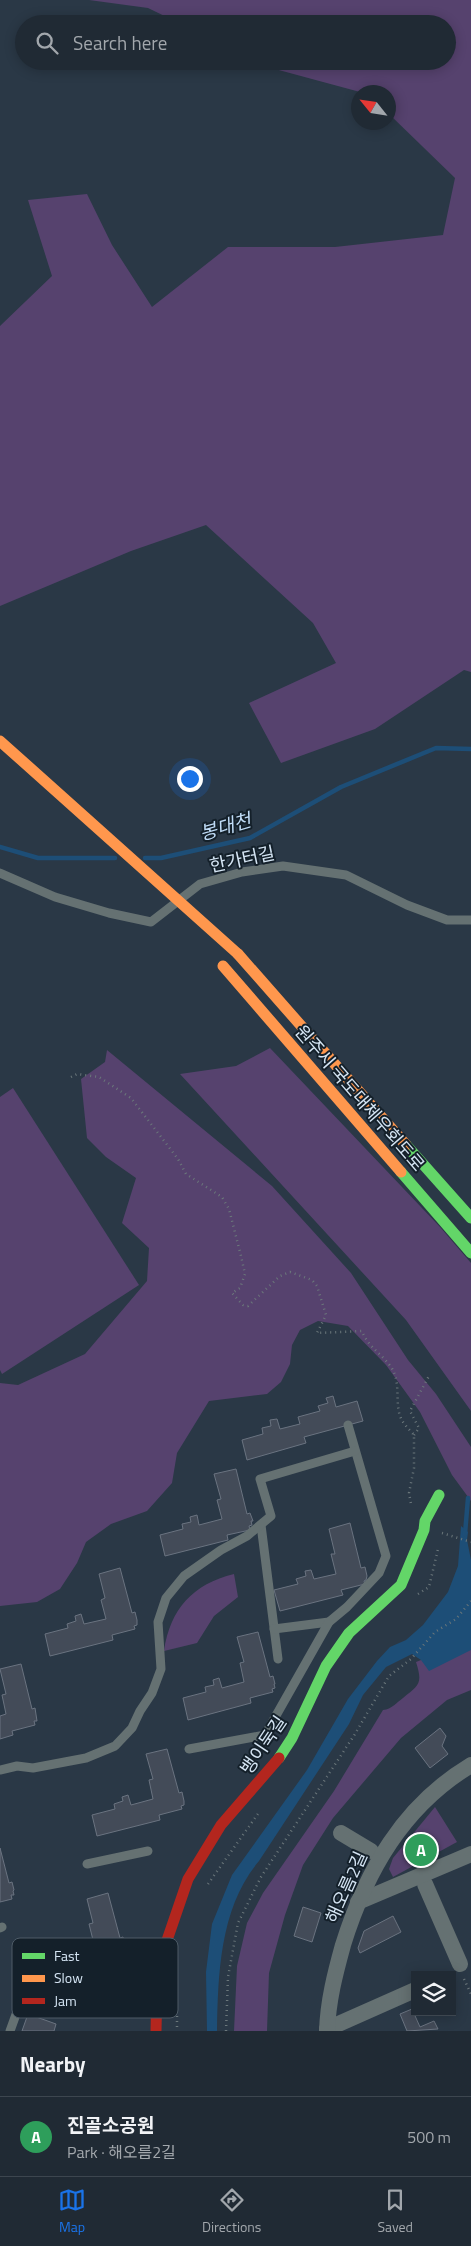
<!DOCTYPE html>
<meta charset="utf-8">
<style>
body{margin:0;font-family:"Titillium Web","Noto Sans KR",sans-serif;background:#2d3640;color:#f1f3f6}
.controls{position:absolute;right:15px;bottom:15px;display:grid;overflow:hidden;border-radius:0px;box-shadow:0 2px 12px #0003}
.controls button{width:45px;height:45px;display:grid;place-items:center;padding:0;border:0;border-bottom:1px solid #3d464f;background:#202a34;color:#f1f3f6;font:25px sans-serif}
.compass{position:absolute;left:351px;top:85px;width:45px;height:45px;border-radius:50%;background:#202a34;box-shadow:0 2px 12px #0003;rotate:300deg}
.you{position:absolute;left:189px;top:778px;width:18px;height:18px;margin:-12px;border:4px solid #fff;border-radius:50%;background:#1a73e8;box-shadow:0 0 0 8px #1a73e833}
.badge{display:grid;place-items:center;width:32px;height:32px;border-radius:50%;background:#1a73e8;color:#fff;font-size:16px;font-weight:700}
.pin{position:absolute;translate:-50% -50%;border:2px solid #fff;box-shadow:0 1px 5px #0006}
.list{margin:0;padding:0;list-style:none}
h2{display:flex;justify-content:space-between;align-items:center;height:65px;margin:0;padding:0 20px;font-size:21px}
h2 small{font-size:16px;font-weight:400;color:#a2a7ac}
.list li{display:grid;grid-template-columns:32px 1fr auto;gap:15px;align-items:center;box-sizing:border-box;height:80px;padding:0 20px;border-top:1px solid #3d464f}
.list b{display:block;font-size:19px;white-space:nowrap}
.list p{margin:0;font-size:16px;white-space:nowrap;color:#a2a7ac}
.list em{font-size:16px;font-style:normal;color:#a2a7ac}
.icon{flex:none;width:28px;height:28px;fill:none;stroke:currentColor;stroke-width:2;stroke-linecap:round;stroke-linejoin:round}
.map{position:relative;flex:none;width:471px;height:2031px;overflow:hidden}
.search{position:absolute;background:#202a34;box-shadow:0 2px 12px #0003;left:15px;right:15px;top:15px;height:55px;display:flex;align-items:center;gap:12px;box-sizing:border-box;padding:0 18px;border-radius:28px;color:#a2a7ac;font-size:19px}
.sheet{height:145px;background:#202a34}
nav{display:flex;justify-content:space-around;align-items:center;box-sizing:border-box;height:70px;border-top:1px solid #3d464f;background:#202a34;font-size:14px;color:#a2a7ac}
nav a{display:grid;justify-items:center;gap:2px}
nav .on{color:#1a73e8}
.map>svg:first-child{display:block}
</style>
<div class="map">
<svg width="471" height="2031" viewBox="0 0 471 2031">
<rect width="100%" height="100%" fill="#2a3846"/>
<g fill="#56426e">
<path d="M89 0H471V672L464 670 375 729 281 763 249 703 336 663 313 623 206 525 131 551 0 606V326L52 276 28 200 87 194 112 245 152 307 228 247H335L443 235 455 178 389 114 388 92H360L275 69 258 61H447V24H181L148 8Z"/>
<path d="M270 1048 440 1227 471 1263V1411L406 1320 180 1074 236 1066Z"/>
<path d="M107 1050 272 1186 351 1273 408 1360 436 1394 471 1447V1501L452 1475 420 1412 386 1365 348 1326 318 1321 300 1330 292 1345 290 1364 281 1382 267 1394 209 1401 177 1453 172 1483 147 1511 111 1524 86 1542 77 1563 60 1589 37 1602 0 1606V1383L18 1385 85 1354 147 1281 149 1248 122 1223 136 1178 106 1157 87 1138 81 1079 105 1062Z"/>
<path d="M13 1088 139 1285 2 1374 0 1370V1097Z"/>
<path d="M234 1574 238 1597 214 1616 197 1643 164 1651C170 1609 193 1584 234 1574Z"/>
<path d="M471 1609V1690L447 1700 401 1738 333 1818 303 1865 285 1915 269 1973 267 2031H234L237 1966 247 1923 263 1893 334 1791 383 1710C392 1709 396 1703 403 1698 419 1685 423 1684 416 1662L421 1660Z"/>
<path d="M435 1807 457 1842 393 1877 389 1869 393 1858Z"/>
</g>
<path fill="#1d4e77" d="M461 1526 468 1532 467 1540 471 1560V1650L429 1671 421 1660 412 1654 386 1667 363 1695 349 1724 259 1861C220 1907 218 1973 217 2031H207L206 1972 212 1924 232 1875 307 1770 348 1699 377 1661 390 1647 406 1640 423 1625 448 1592 458 1566Z"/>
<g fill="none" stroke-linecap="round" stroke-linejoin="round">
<g stroke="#1d4e77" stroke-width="4.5">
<path d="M0 847 38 858H115"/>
<path d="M145 858H161L250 838 341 787 436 748 471 749"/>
<path d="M465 1534 468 1498"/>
</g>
</g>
<g fill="#434b58" stroke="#6a7380">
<path d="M333 1396 336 1407 357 1401 363 1421 304 1437 306 1443 247 1460 242 1440 263 1434 262 1428 271 1426 270 1420 277 1419 280 1429 300 1424 298 1417 320 1411 318 1406 328 1403 326 1398Z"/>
<path d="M236 1469 247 1514 250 1513 253 1521H251L252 1525 249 1526 250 1530 227 1535 228 1540 165 1556 160 1535 183 1529 182 1524 191 1522 190 1517 197 1515 199 1525 222 1519 217 1500 221 1499 214 1474Z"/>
<path d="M350 1523 361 1568 365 1567 367 1576 366 1580 364 1581 365 1584 341 1590 343 1595 280 1611 274 1590 298 1584 296 1579 306 1576 305 1571 311 1570 314 1579 336 1574 331 1554H335L329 1529Z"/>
<path d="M120 1568 132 1613 135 1612 137 1620V1625L134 1626 135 1629 112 1635 113 1640 50 1656 45 1634 68 1628 67 1624 76 1621 75 1616 81 1614 84 1624 106 1619 101 1600 105 1598 99 1574Z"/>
<path d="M258 1632 270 1677 273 1676 275 1684H274L275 1688 272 1689 273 1692 250 1698 251 1703 188 1720 183 1698 206 1692 205 1687 214 1685 213 1680 219 1678 222 1688 244 1682 240 1663 244 1662 237 1637Z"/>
<path d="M21 1664 32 1709 35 1708 37 1721H34L35 1725 12 1731 13 1735 0 1739V1716L6 1714 2 1695 6 1694 0 1669Z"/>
<path d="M440 1728 446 1736 442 1746 448 1754 430 1768 415 1748Z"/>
<path d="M167 1749 179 1793 182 1792 184 1801V1805L181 1806 182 1809 159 1815 160 1820 97 1836 92 1815 115 1809 114 1804 123 1801 122 1797 128 1795 131 1805 153 1799 149 1780 153 1779 146 1754Z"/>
<path d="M0 1848 9 1883 12 1882 14 1890 13 1891 14 1895H11L12 1899 0 1902Z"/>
<path d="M108 1893 120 1938 123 1937 125 1946H124L125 1950 122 1951 123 1954 100 1960 101 1965 38 1981 33 1960 56 1954 55 1949 64 1946 63 1941 69 1940 72 1949 94 1944 89 1924 93 1923 87 1899Z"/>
<path d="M303 1907 321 1913 312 1942 294 1936Z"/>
<path d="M393 1916 401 1932 360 1953 358 1948 364 1931Z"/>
<path d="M412 2009 420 2027 434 2021 438 2029 407 2031 400 2014Z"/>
<path d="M28 2014 56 2024 54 2031H22Z"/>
</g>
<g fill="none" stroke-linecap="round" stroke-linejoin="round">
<g stroke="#6b777b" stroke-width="2.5" stroke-dasharray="1 4" stroke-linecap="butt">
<path d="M71 1077 77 1074 99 1077 131 1098 178 1159 186 1174 222 1197 229 1209 241 1256 245 1274 240 1288 232 1293 243 1305 248 1306 280 1276 290 1272 312 1280 317 1286 326 1315 317 1333 362 1331C368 1347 383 1355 391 1367 401 1381 395 1401 400 1416 403 1424 409 1429 414 1435V1468L409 1493 411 1504"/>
<path d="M414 1435 419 1428 410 1411 429 1376"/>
<path d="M442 1533 471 1542"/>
<path d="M418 1594 429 1587 438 1549"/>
<path d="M208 1884 260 1811"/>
<path d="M464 1979 471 1994"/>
<path d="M177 2016V2031"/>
<path d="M226 2031 228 1977 238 1923 261 1877 355 1734 389 1676 411 1659 435 1632 456 1619 471 1601"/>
</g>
<g stroke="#657172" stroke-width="9">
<path d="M0 873 55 897 109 913 151 922 200 884 242 872 283 866 346 875 407 905 447 920H471"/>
<path d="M261 1525 278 1659"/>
<path d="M274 1629 329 1622"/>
<path d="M189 1749 265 1735 329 1622 347 1607 379 1573 386 1556 348 1425"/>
<path d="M0 1770 17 1766 33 1768 86 1758 115 1746 132 1728 140 1711 152 1693 161 1669 158 1622 166 1598 184 1576 221 1550 247 1536 271 1516 260 1479 355 1451"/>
<path d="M87 1864 148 1851"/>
<path d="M0 1928 2 1927"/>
<path d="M10 2031 23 1995"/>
</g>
<g stroke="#657172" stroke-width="16">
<path d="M341 1833 371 1851"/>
<path d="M425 1884 460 1964"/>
<path d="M358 1902 471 1854"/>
<path d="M327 2029 415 1990"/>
<path d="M327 2031C328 2001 335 1974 343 1945 366 1871 403 1806 471 1765"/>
</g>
<g stroke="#63d668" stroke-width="11">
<path d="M406 1145 471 1218"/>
<path d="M401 1172 471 1253"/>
<path d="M279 1758 292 1738 326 1666 349 1633 401 1585 424 1530 425 1521 439 1495"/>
</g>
<g stroke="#ff974d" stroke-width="11">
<path d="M238 954 406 1145"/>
<path d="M223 966 401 1172"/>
</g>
<path stroke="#b3261e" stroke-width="11" d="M156 2031 157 1985 164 1949 188 1879 221 1825 279 1758"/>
<path stroke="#ff974d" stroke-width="11" d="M0 741 238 954"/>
</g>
<g text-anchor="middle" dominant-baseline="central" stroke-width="4" stroke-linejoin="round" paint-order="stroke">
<g font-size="18" fill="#d5e5f4" stroke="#14202a">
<text transform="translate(242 859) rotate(-12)">한가터길</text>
<text transform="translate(360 1098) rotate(49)">원주시 국도대체우회도로</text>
<text transform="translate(263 1745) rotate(-56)">뱅이둑길</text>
<text transform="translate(346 1887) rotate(-66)">해오름2길</text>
</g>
<g font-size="19" font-style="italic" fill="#c0dcf7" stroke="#14202a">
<text transform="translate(225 826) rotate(-16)">봉대천</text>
</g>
</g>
<rect x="12" y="1938" width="166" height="80" rx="8" fill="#14202a" stroke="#4e5b67" stroke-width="1"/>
<rect x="22" y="1953" width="23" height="6" fill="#63d668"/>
<rect x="22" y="1975" width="23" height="7" fill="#ff974d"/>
<rect x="22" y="1998" width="23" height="6" fill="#b3261e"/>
<g font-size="14" fill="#d5e5f4">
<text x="54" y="1961">Fast</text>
<text x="54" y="1983">Slow</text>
<text x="54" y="2006">Jam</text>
</g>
</svg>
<div class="controls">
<button><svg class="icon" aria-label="layers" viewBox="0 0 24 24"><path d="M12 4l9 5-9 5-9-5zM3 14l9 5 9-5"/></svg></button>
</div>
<svg class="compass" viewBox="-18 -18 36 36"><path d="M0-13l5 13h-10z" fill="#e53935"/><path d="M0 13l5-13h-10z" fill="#a2a7ac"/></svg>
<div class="you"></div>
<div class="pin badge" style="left:421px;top:1850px;background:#2e9e5b">A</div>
<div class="search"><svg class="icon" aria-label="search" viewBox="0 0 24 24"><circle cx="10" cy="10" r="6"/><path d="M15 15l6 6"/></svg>Search here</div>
</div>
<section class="sheet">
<h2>Nearby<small></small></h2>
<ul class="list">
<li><span class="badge" style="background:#2e9e5b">A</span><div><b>진골소공원</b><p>Park · 해오름2길</p></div><em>500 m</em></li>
</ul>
</section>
<nav>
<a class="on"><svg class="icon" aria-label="map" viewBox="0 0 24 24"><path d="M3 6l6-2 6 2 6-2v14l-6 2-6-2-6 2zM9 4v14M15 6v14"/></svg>Map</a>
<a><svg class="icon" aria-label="directions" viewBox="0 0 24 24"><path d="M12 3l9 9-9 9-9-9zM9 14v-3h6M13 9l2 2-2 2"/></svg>Directions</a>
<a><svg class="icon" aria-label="saved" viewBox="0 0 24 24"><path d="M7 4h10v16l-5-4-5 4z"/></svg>Saved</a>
</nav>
